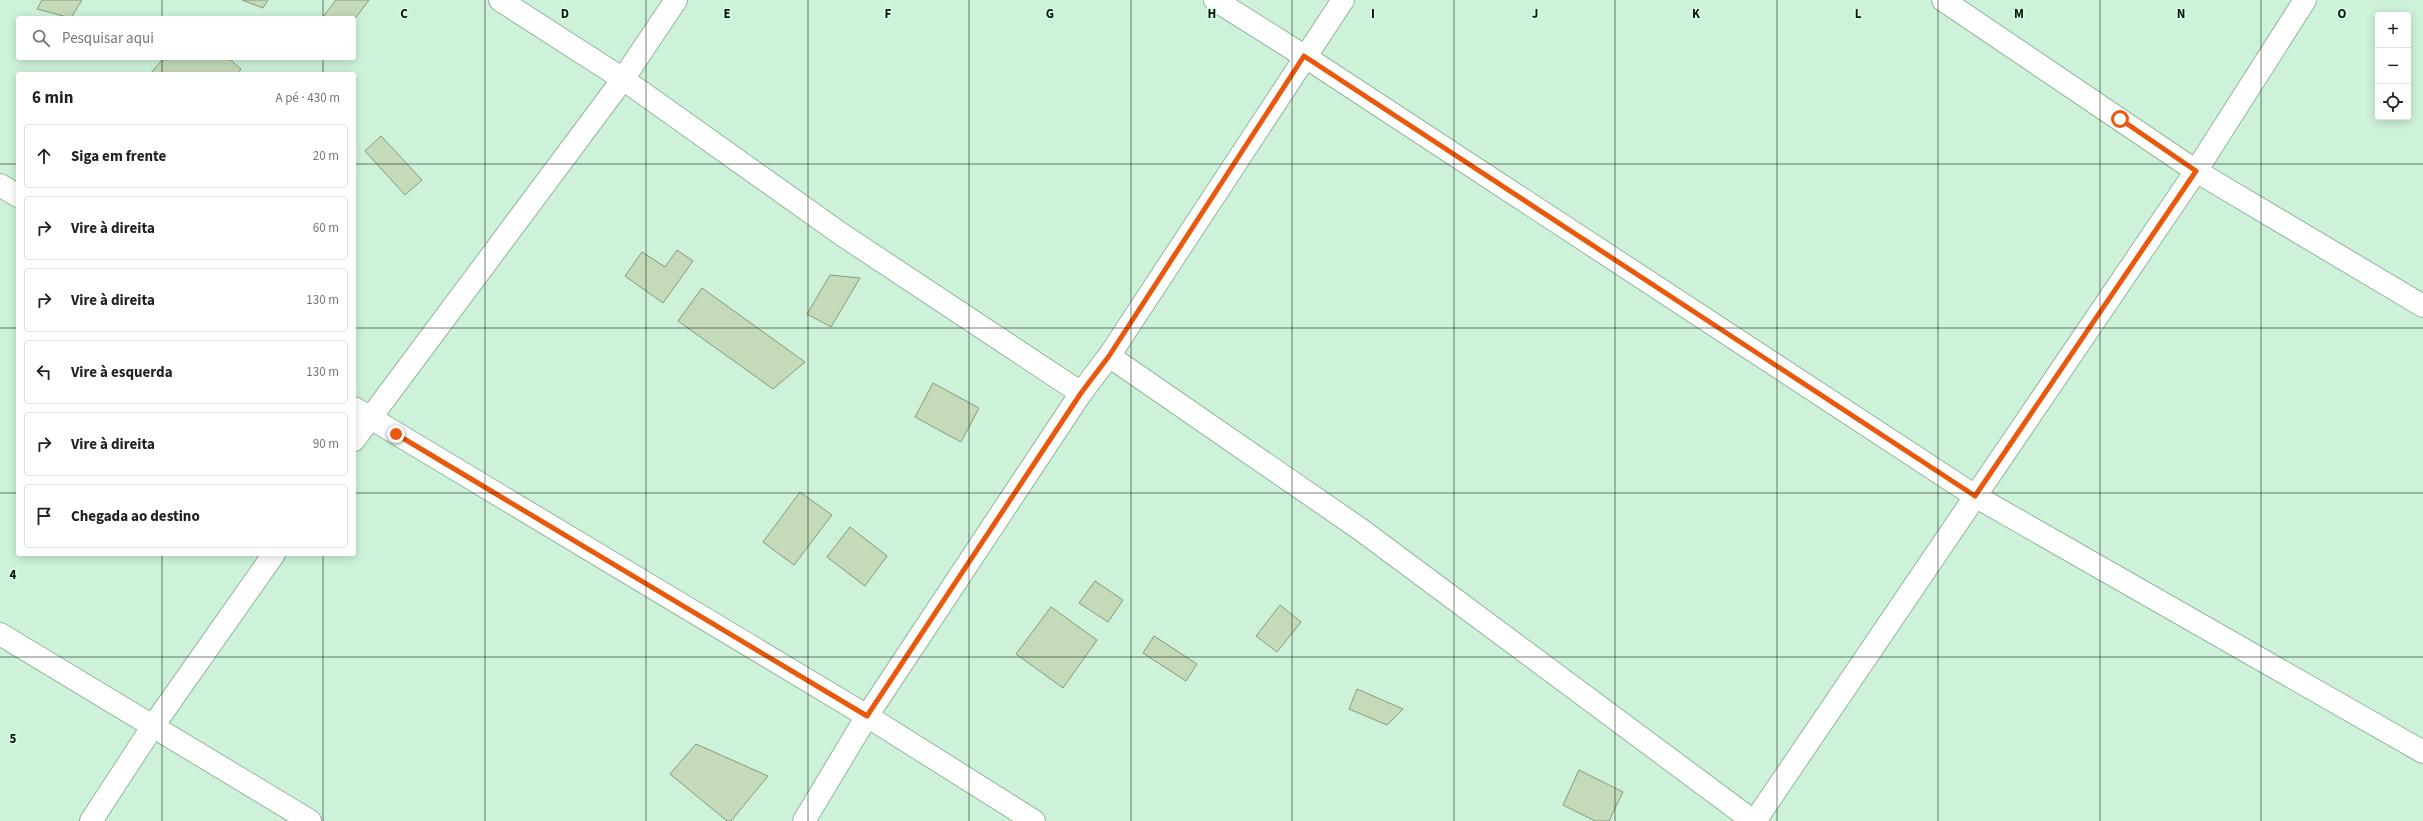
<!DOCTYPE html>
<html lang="pt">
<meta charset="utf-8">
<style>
body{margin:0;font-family:"Source Sans 3",sans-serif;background:#f2f2f2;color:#222}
.controls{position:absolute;right:12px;top:12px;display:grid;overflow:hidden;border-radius:4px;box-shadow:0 2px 10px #0003}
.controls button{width:36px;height:36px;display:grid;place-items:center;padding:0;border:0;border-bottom:1px solid #e0e0e0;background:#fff;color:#222;font:20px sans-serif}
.stop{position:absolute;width:12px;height:12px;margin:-9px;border:3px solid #ea580c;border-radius:50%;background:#fff}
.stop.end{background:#ea580c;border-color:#fff;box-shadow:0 1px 4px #0008}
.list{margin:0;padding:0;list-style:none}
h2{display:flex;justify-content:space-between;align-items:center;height:52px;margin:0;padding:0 16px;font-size:17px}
h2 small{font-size:13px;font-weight:400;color:#767676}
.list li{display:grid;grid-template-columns:26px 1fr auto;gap:12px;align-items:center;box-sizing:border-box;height:64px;margin:0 8px 8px;padding:0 8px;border:1px solid #e0e0e0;border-radius:4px}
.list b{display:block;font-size:15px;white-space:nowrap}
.list em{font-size:13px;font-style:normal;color:#767676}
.icon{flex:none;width:22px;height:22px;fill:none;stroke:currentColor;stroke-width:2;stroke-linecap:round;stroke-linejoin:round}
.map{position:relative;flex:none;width:2423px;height:821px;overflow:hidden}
.search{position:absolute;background:#fff;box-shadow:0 2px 10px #0003;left:16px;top:16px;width:340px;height:44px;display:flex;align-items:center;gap:10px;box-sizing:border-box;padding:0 14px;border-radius:4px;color:#767676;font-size:15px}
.panel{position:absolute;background:#fff;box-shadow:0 2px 10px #0003;left:16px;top:72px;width:340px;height:484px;border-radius:4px}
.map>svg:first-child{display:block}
</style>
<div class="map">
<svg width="2423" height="821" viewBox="0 0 2423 821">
<rect width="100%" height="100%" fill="#cdf2d9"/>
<g fill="#c4dab9" stroke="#869a7c">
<path d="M42 0H82L71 18 37 9Z"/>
<path d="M242 0H268L263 8Z"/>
<path d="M336 0H369L354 20V18H322Z"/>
<path d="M164 58H228L241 69 237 74H150Z"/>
<path d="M381 136 422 180 405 195 365 151Z"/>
<path d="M677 250 693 261 663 303 625 276 642 252 665 267Z"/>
<path d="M830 275 860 278 831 327 807 314Z"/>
<path d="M702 288 805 362 773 389 678 321Z"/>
<path d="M933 383 979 408 961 442 915 417Z"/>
<path d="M800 492 832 515 794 565 763 542Z"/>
<path d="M850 527 887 556 865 586 827 557Z"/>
<path d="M1095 581 1123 600 1108 622 1079 603Z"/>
<path d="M1280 605 1301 622 1277 652 1256 636Z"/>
<path d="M1051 607 1097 640 1063 688 1016 654Z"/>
<path d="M1154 636 1197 664 1186 681 1143 653Z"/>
<path d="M1357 689 1403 709 1387 725 1349 709Z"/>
<path d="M696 744 768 776 731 821H727L670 774Z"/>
<path d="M1579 770 1623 792 1609 821H1595L1563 805Z"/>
</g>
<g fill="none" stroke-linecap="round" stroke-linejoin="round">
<g stroke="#94b69f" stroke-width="24">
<g id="minor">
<path d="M500 0 623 79 841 234 1081 393"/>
<path d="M1215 0 1304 56 1975 496 2423 752"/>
<path d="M1943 0 2196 171 2423 306"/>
<path d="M0 185 18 196"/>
<path d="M1109 356 1360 529 1753 821"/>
<path d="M354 408 867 716 1034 821"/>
<path d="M354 440 623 79 676 0"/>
<path d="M0 634 310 821"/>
<path d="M91 821 153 726 274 554"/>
<path d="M804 821 867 716 1081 393 1109 356 1343 0"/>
<path d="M1755 821 2196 171 2305 0"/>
</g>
</g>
<use href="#minor" stroke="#fff" stroke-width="22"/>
</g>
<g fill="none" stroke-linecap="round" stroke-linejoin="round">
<path stroke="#ea580c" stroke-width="5" d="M396 434 867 716 1081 393 1109 356 1304 56 1975 496 2196 171 2120 119"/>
</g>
<path fill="none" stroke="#08150d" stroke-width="1" stroke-opacity="0.55" d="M162 0V18M323 0V18M485 0V821M646 0V821M808 0V821M969 0V821M1131 0V821M1292 0V821M1454 0V821M1615 0V821M1777 0V821M1938 0V821M2100 0V821M2261 0V821M162 58V74M323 58V74M0 164H18M354 164H2423M0 328H18M354 328H2423M0 493H18M354 493H2423M162 554V821M323 554V821M0 657H2423"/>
<g font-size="13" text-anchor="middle" font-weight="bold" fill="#08150d" stroke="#dbffe6" stroke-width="3" stroke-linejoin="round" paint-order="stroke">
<text x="404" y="18">C</text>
<text x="565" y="18">D</text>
<text x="727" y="18">E</text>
<text x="888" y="18">F</text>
<text x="1050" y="18">G</text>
<text x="1212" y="18">H</text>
<text x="1373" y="18">I</text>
<text x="1535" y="18">J</text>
<text x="1696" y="18">K</text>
<text x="1858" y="18">L</text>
<text x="2019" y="18">M</text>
<text x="2181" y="18">N</text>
<text x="2342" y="18">O</text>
<text x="13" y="579">4</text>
<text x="13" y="743">5</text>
</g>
</svg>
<div class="controls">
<button>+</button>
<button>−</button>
<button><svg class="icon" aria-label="locate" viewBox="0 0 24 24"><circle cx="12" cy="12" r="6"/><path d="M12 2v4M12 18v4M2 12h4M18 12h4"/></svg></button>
</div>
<div class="stop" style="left:2120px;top:119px"></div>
<div class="stop end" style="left:396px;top:434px"></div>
<div class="search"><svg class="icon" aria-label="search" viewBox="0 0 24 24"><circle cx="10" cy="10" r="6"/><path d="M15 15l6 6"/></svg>Pesquisar aqui</div>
<section class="panel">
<h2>6 min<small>A pé · 430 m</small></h2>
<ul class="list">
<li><svg class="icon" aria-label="ahead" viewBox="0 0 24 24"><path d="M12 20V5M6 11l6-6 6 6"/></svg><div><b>Siga em frente</b></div><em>20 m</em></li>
<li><svg class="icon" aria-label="right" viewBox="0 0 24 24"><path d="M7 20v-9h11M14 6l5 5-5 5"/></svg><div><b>Vire à direita</b></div><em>60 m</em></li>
<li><svg class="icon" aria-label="right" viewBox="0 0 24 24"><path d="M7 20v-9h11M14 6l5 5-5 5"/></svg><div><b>Vire à direita</b></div><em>130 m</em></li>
<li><svg class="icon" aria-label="left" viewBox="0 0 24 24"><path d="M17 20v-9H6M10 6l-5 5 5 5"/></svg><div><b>Vire à esquerda</b></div><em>130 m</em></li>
<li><svg class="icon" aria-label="right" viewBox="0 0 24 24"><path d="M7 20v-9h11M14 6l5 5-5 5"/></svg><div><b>Vire à direita</b></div><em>90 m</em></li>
<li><svg class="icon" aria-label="arrive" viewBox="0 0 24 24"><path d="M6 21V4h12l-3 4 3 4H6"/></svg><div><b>Chegada ao destino</b></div></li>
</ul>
</section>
</div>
